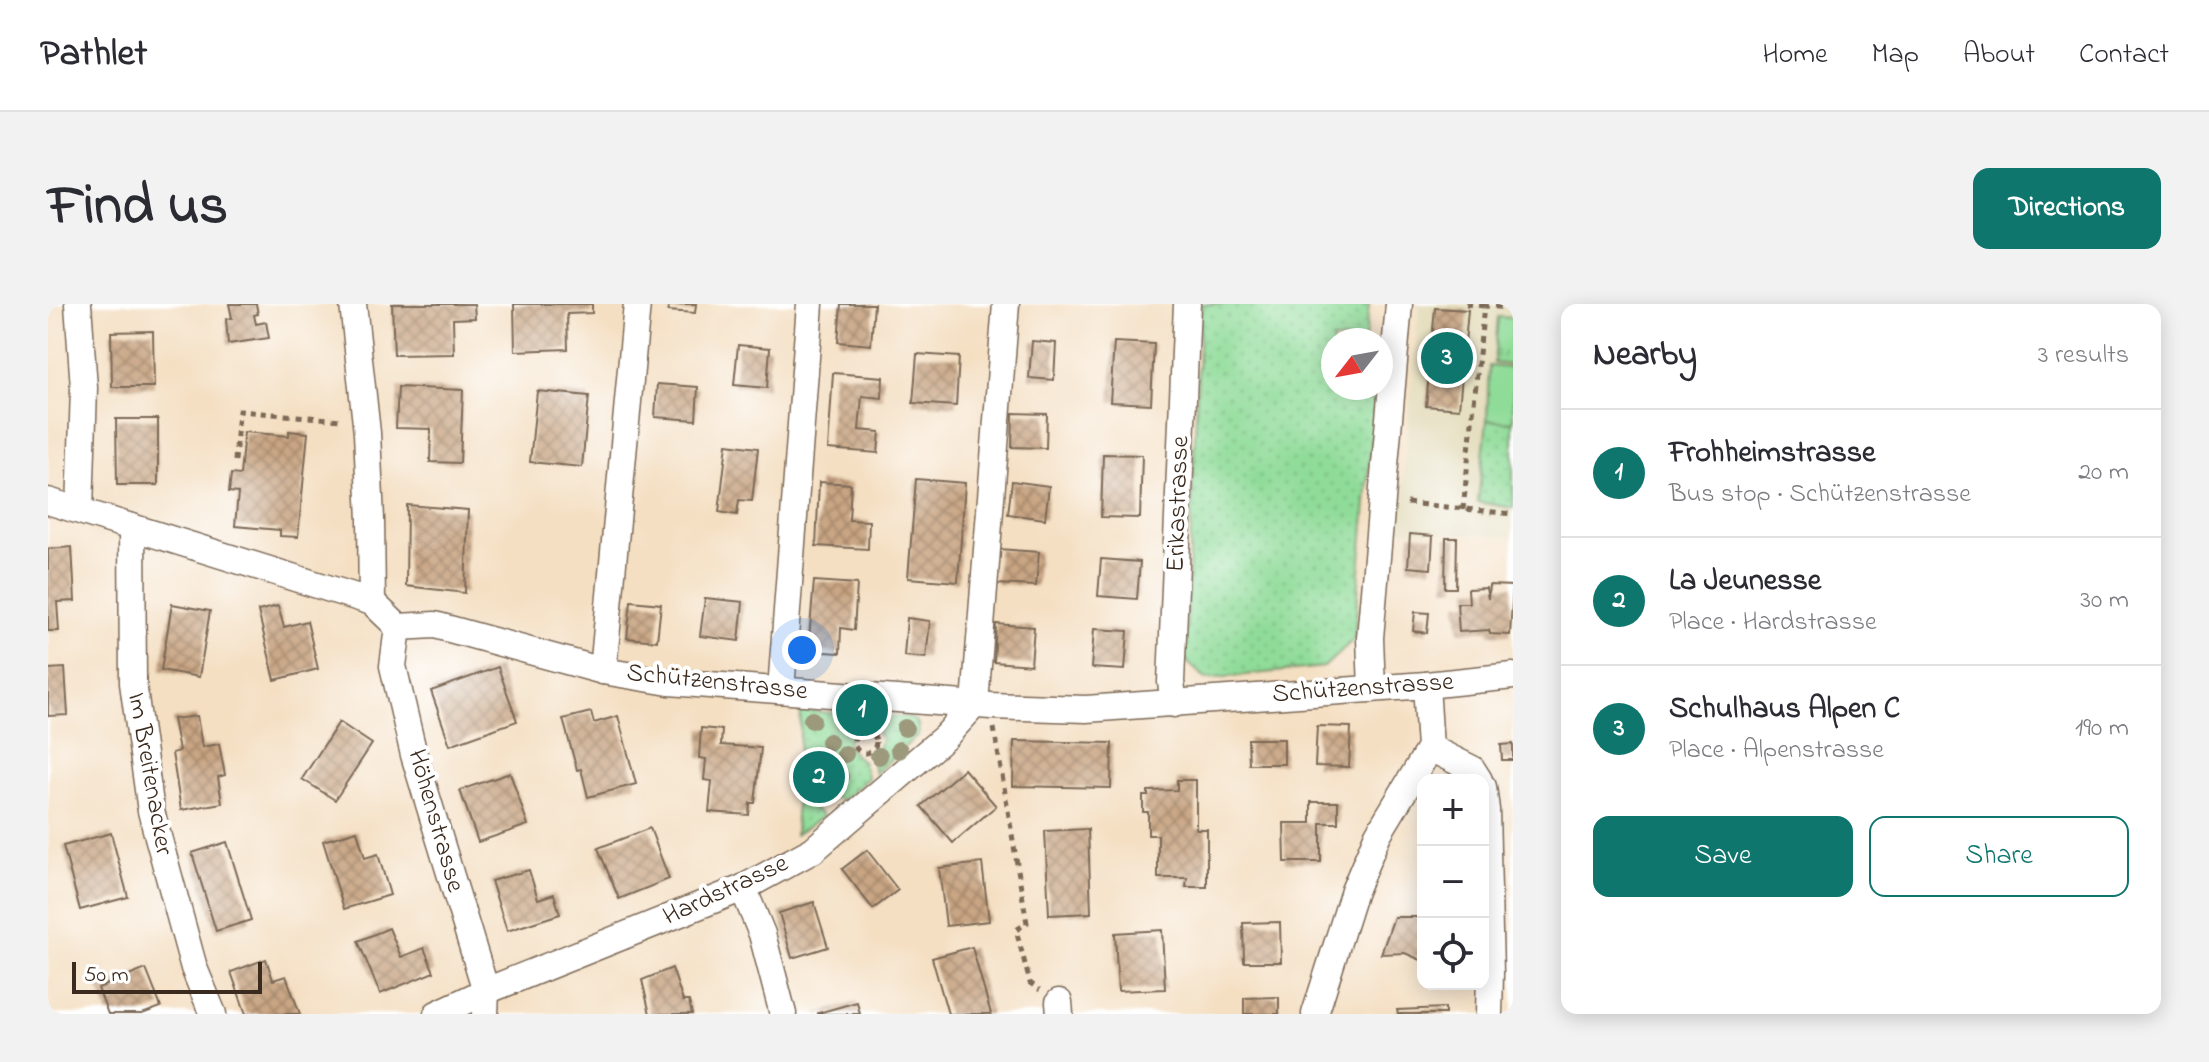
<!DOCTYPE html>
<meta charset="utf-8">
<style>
body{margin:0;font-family:"Indie Flower",sans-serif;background:#f2f2f3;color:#2b2b33}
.controls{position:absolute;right:24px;bottom:24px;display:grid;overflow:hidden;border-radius:16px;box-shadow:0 4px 20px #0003}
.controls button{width:72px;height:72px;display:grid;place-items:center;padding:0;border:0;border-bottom:2px solid #e1e1e2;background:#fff;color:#2b2b33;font:40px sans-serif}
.compass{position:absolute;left:1273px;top:24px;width:72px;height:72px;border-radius:50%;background:#fff;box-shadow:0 4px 20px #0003;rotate:239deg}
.scale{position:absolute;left:24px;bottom:20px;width:190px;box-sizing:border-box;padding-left:8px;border:4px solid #3b2a1e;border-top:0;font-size:22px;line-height:28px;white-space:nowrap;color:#3b2a1e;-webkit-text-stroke:6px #fff;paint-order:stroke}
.you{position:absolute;left:754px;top:346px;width:28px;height:28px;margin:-20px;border:6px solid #fff;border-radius:50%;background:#1a73e8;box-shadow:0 0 0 12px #1a73e833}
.badge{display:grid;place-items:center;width:52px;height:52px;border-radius:50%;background:#0f766e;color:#fff;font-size:26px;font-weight:700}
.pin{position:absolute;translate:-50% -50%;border:4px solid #fff;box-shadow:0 2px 8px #0006}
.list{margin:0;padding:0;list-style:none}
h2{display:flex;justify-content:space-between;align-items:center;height:104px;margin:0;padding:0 32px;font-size:34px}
h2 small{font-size:26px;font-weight:400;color:#7c7c81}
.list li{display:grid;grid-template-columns:52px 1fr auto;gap:24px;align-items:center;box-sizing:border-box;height:128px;padding:0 32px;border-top:2px solid #e1e1e2}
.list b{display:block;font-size:30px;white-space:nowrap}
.list p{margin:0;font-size:26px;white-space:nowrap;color:#7c7c81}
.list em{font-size:26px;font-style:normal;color:#7c7c81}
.actions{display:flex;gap:16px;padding:24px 32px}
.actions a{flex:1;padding:18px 0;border:2px solid #0f766e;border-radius:16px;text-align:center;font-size:28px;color:#0f766e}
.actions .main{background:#0f766e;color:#fff}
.icon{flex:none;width:44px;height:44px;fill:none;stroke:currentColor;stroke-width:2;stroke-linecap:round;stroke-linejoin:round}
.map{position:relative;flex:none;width:1465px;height:710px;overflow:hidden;border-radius:16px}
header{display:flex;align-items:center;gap:48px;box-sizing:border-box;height:112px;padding:0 40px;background:#fff;border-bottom:2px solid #e1e1e2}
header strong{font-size:38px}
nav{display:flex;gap:44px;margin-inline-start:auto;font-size:28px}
.intro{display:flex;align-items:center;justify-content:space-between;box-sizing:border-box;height:192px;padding:0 48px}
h1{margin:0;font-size:56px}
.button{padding:20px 36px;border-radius:16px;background:#0f766e;color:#fff;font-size:28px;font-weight:700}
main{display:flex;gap:48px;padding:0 48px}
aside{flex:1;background:#fff;border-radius:16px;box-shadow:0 4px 20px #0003}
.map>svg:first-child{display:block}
</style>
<header>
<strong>Pathlet</strong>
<nav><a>Home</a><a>Map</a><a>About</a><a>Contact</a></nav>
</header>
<div class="intro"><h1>Find us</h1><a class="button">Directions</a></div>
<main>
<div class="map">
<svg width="1465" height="710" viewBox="0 0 1465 710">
<defs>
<pattern id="grass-dots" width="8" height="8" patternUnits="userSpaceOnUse" patternTransform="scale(2)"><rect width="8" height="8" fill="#8fdb98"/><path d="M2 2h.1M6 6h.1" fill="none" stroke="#7cbc83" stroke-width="1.8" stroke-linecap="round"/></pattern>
<pattern id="park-tufts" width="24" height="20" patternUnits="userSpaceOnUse" patternTransform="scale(2)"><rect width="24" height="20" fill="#8fdb98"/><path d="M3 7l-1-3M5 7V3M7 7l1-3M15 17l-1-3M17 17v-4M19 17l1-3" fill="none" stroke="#7cbc83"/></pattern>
<pattern id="building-cross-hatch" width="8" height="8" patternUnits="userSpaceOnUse" patternTransform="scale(2)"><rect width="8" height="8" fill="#c9a684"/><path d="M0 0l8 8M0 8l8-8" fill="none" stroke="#a4876b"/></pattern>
</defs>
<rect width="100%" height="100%" fill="#fff"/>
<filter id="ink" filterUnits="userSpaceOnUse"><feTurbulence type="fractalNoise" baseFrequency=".0125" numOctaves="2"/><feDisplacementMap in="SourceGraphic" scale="16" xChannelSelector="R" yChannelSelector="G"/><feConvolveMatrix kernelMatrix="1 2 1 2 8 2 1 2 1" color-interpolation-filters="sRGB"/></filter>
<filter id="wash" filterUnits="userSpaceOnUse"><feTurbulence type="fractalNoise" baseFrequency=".006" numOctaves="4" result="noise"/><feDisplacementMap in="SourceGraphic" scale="32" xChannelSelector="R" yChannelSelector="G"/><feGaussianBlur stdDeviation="1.8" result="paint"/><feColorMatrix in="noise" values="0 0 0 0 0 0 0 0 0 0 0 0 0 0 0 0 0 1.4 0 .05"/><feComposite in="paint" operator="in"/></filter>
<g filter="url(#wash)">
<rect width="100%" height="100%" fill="#f4dfc2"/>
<path fill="#e3dbba" d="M1371 0H1465V233L1351 226Z"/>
<g fill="url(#grass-dots)" stroke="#65825b" stroke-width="2">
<path d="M1153 0H1321L1317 36H1285V84H1313L1312 94 1327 97 1306 335 1276 363 1158 375 1137 356Z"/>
<path d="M1439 116 1465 118V204L1430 198Z"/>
<path d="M753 407 818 411 816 421 804 429 799 438 801 445 814 457 820 474 793 497 787 493 774 492 766 498 765 504 775 512 747 531Z"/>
<path d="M828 412C844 413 876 407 870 431L827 469 823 453 831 443 833 435 826 423Z"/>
</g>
<path fill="url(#park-tufts)" stroke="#65825b" stroke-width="2" d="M1450 13 1465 14V61L1446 59Z"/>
<path fill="#8fdb98" stroke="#65825b" stroke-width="2" d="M1441 62 1465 64V118L1439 116Z"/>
<g id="blocks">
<g fill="url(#building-cross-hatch)">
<path d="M181 0H208L210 10 206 11 208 20 218 18 221 34 180 40 178 15 184 14Z"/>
<path d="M344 0H426L427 14 405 15 406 50 346 51Z"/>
<path d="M466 0H544V9L519 10 520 45 467 47Z"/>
<path d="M621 0H648L647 9 620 7Z"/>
<path d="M793 0H826L823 41 790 38Z"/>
<path d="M1387 4 1420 6 1411 105 1378 102Z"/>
<path d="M105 27 106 83H64L63 28Z"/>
<path d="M984 37 1008 39 1006 76 981 74Z"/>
<path d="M1066 38 1106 40 1103 100 1062 98Z"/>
<path d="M690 41 722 44 719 84 686 81Z"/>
<path d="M869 50 911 53 908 102 865 99Z"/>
<path d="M785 69 835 73 834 94 814 92 811 126 832 128 830 149 780 145Z"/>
<path d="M609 80 650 83 648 116 607 113Z"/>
<path d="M350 83 415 86 412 159 382 158 383 125 348 124Z"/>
<path d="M489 87 541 92 534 163 482 158Z"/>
<path d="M965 109 999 110 998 144 964 143Z"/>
<path d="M68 115H110V181H69Z"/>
<path d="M241 127 260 129 250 233 232 232V226L187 222 190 189 181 188 183 170 192 171 196 128 241 132Z"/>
<path d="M679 140 710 144 704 197 691 196 689 211 671 208Z"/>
<path d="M1055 150 1094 151 1092 214 1053 213Z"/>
<path d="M868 175 917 179 910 278 860 274Z"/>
<path d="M964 177 1001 182 997 215 960 210Z"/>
<path d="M771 178 803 180 801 216 821 217 820 245 768 242Z"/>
<path d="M359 201 420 206 417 289 358 282Z"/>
<path d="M1362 230 1385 232 1383 265 1360 263Z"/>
<path d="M1398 234H1409L1408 284H1397Z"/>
<path d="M24 243 27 297 9 298 11 327H0V245Z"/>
<path d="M950 245 991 248 988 282 948 280Z"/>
<path d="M1053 255 1092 258 1089 295 1050 292Z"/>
<path d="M766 277 809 280 806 326 793 324 792 349 760 347Z"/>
<path d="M1441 281 1465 282 1462 331 1442 330 1441 326 1411 328 1409 299H1421L1420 285 1438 284 1440 295Z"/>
<path d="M657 294 695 298 691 337 652 332Z"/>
<path d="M583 297 613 300 609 337 579 334Z"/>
<path d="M124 300 162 307 151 373 113 366Z"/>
<path d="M230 302 236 323 259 317 270 365 227 376 210 307Z"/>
<path d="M1367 308 1381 309 1379 329 1365 327Z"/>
<path d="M859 314 882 317 878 354 856 352Z"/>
<path d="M948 320 986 323 983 361 946 358Z"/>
<path d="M1046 325 1080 327 1077 366 1043 364Z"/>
<path d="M450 363 469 417 402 441 383 387Z"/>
<path d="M17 364 20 411 0 412V365Z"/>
<path d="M543 408 546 419 570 412 588 480 540 493 533 465 529 466 515 415Z"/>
<path d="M149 412 154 443 171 440 177 471 170 473 174 499 133 506 124 449 131 447 125 415Z"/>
<path d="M291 418 324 440 287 496 254 475Z"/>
<path d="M1269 422 1303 423 1301 463 1267 462Z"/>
<path d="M653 424 674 426 673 441 713 444 707 499H702L701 511 661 508 664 477 656 476 658 455 651 454Z"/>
<path d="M1200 435H1236V460H1201Z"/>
<path d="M966 437 1064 439 1063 484 965 482Z"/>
<path d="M1465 440V456H1454L1453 441Z"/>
<path d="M916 465 948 502 905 539 873 502Z"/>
<path d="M462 469 480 521 430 538 412 486Z"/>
<path d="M1129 476H1148V525H1159V583H1138L1139 574H1110V531H1100V508H1095V492H1100V487L1129 486Z"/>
<path d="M1263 498H1290V519H1273V558H1237L1236 519H1263Z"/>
<path d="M602 524 621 575 571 595 550 544Z"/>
<path d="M1040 525 1043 609 1001 611 997 527Z"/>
<path d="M309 527 317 554 330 550 342 591 296 605 275 537Z"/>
<path d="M63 529 80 593 32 606 15 542Z"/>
<path d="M179 538 203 616 168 627 144 549Z"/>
<path d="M819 546 850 586 825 605 794 565Z"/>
<path d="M934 559 941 617 898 622 891 564Z"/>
<path d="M481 566 490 595 506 590 512 610 459 627 443 577Z"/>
<path d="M766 598 780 643 744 654 731 609Z"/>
<path d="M1346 613H1375V657L1357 649 1333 650Z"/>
<path d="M1232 618 1233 658H1196L1195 619Z"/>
<path d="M341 624 353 653 376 644 386 668 332 690 310 637Z"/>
<path d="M1114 626 1117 685 1070 687 1067 629Z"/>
<path d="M924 643 943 710H900L884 654Z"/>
<path d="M218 655 225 676 238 672 252 710H198L183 668Z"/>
<path d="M624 664 635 697H641L644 710H602L594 676Z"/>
<path d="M98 665 113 703 94 710H60L50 684Z"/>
<path d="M1231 693V710H1196V694Z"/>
<path d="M809 698 812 710H770V709Z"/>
<path d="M1397 704V710H1350L1349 706Z"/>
</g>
</g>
</g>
<g filter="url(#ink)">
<use href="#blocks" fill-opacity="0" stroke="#7c6957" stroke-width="2"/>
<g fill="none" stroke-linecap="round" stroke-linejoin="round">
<g stroke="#7c6957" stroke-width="29">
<g id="street">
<path d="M30 0 36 84 32 206"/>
<path d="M305 0 319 129 323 216 324 298"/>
<path d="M0 197 324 298 350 323 387 321 555 367 621 378 943 402 1038 405 1378 381 1465 372"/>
<path d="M84 223 85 379 103 507 146 664 165 710"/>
<path d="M350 323 345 362 366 451 438 687 437 710"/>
<path d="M555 367 589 0"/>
<path d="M1324 385 1322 334 1351 0"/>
<path d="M733 386 762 0"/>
<path d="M927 400 958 0"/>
<path d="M1126 400 1123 378 1139 0"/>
<path d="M1382 444 1424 465 1431 476"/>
<path d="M1435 483 1438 506 1442 669 1441 710"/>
<path d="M695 584 714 630 735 710"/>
<path d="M1011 698 1012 710"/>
<path d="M389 710 438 687 695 584 765 546 897 433 927 400"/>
<path d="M1267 710 1306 587 1330 530 1382 444 1378 381"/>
</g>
</g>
<g stroke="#7c6957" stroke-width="5" stroke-dasharray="6 6" stroke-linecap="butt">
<path d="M1418 0 1436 2"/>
<path d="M187 157 191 107 294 116"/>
<path d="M1359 199 1465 210"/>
<path d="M1415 206 1436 2 1465 4"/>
<path d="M946 424 979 619 968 626 982 679 992 686"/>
<circle cx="817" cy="438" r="11"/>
</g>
<use href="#street" stroke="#fff" stroke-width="26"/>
</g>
<g fill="#9c997c">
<circle cx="764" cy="416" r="9"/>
<circle cx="793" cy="417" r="9"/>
<circle cx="857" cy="424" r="9"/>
<circle cx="781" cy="438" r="9"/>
<circle cx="851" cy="446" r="9"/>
<circle cx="797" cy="450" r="9"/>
<circle cx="831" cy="452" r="9"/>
<circle cx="760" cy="465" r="9"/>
<circle cx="792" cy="473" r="9"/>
</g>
</g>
<g text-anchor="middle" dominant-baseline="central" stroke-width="8" stroke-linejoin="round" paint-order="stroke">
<g font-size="26" fill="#3b2a1e" stroke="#fff">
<text transform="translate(1131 200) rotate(-88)">Erikastrasse</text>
<text transform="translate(669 379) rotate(6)">Schützenstrasse</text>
<text transform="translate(1315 385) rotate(-4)">Schützenstrasse</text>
<text transform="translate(101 470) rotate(80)">Im Breitenacker</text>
<text transform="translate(387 517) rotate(74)">Höhenstrasse</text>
<text transform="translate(678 587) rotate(-25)">Hardstrasse</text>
</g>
</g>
</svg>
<div class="controls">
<button>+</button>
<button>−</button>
<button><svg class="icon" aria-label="locate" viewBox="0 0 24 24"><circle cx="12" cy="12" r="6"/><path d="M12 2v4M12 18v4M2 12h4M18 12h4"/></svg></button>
</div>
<svg class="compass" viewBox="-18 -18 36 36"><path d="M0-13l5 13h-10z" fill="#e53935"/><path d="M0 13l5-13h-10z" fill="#7c7c81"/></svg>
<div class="scale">50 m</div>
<div class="you"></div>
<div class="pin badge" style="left:814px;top:406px">1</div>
<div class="pin badge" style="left:771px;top:473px">2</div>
<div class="pin badge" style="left:1399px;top:54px">3</div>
</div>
<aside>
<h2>Nearby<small>3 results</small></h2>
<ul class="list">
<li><span class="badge">1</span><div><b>Frohheimstrasse</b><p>Bus stop · Schützenstrasse</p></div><em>20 m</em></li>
<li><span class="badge">2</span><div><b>La Jeunesse</b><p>Place · Hardstrasse</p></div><em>30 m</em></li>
<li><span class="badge">3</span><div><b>Schulhaus Alpen C</b><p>Place · Alpenstrasse</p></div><em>190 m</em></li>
</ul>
<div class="actions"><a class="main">Save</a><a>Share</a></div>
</aside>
</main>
